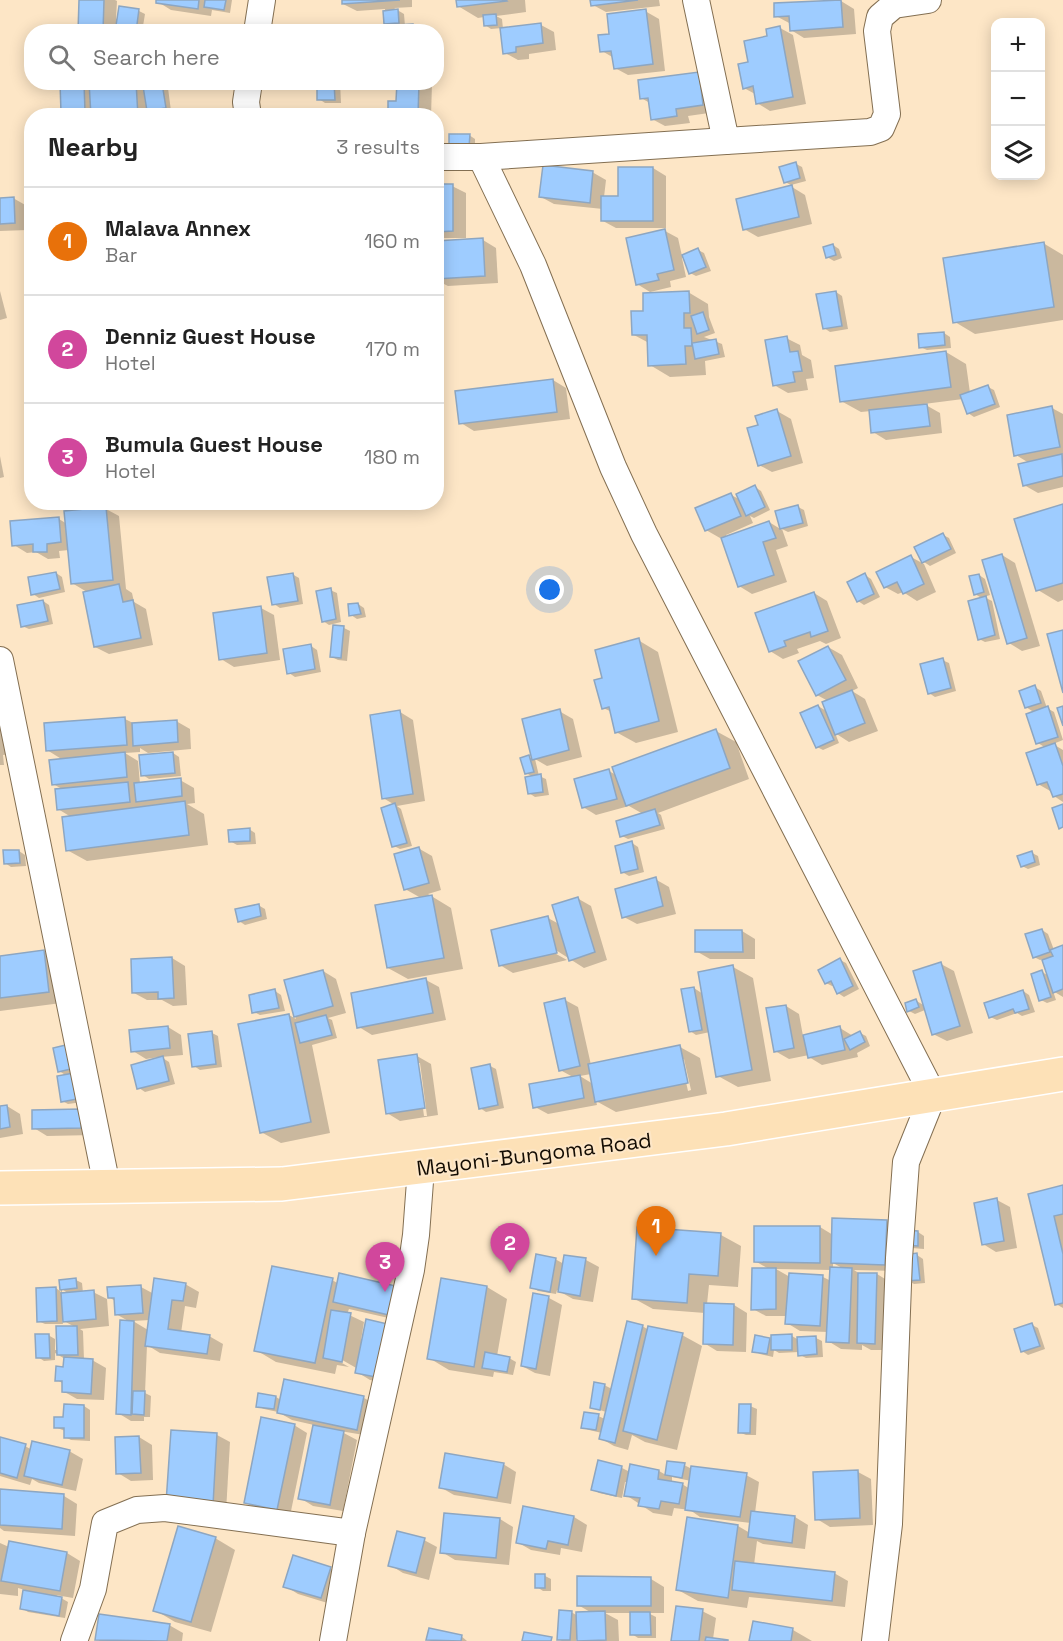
<!DOCTYPE html>
<meta charset="utf-8">
<style>
body{margin:0;font-family:"Space Grotesk",sans-serif;background:#f6f6f6;color:#222}
.controls{position:absolute;right:18px;top:18px;display:grid;overflow:hidden;border-radius:12px;box-shadow:0 3px 15px #0003}
.controls button{width:54px;height:54px;display:grid;place-items:center;padding:0;border:0;border-bottom:2px solid #e0e0e0;background:#fff;color:#222;font:30px sans-serif}
.you{position:absolute;left:550px;top:590px;width:21px;height:21px;margin:-15px;border:4px solid #fff;border-radius:50%;background:#1a73e8;box-shadow:0 0 0 9px #1a73e833}
.badge{display:grid;place-items:center;width:39px;height:39px;border-radius:50%;background:#2b7ccb;color:#fff;font-size:20px;font-weight:700}
.pin{position:absolute;translate:-50% -50px;filter:drop-shadow(0 2px 3px #0008)}
.pin::after{content:'';position:absolute;top:32px;width:21px;height:18px;background:inherit;clip-path:polygon(0 0,100% 0,50% 100%)}
.list{margin:0;padding:0;list-style:none}
h2{display:flex;justify-content:space-between;align-items:center;height:78px;margin:0;padding:0 24px;font-size:26px}
h2 small{font-size:20px;font-weight:400;color:#767676}
.list li{display:grid;grid-template-columns:39px 1fr auto;gap:18px;align-items:center;box-sizing:border-box;height:108px;padding:0 24px;border-top:2px solid #e0e0e0}
.list b{display:block;font-size:22px;white-space:nowrap}
.list p{margin:0;font-size:20px;white-space:nowrap;color:#767676}
.list em{font-size:20px;font-style:normal;color:#767676}
.icon{flex:none;width:33px;height:33px;fill:none;stroke:currentColor;stroke-width:2;stroke-linecap:round;stroke-linejoin:round}
.map{position:relative;flex:none;width:1063px;height:1641px;overflow:hidden}
.search{position:absolute;background:#fff;box-shadow:0 3px 15px #0003;left:24px;top:24px;width:420px;height:66px;display:flex;align-items:center;gap:15px;box-sizing:border-box;padding:0 21px;border-radius:24px;color:#767676;font-size:22px}
.panel{position:absolute;background:#fff;box-shadow:0 3px 15px #0003;left:24px;top:108px;width:420px;height:402px;border-radius:24px}
.map>svg:first-child{display:block}
</style>
<div class="map">
<svg width="1063" height="1641" viewBox="0 0 1063 1641">
<rect width="100%" height="100%" fill="#fde6c6"/>
<g fill="#0003" fill-rule="evenodd">
<path d="M80 0H115L117 1 116 19 139 11 145 14 142 32H80Z"/>
<path d="M158 0H232L230 13 212 10 211 16 171 10 158 2Z"/>
<path d="M343 0H412V7L394 8 404 14 405 26H412L423 32H364L392 27 386 23 385 9 357 11 343 4Z"/>
<path d="M456 0H525L526 12 496 16 502 19 503 29 541 25 554 32 556 50 529 54V59L518 60 505 53 502 28 491 29 485 25 484 17 478 18 458 6V1Z"/>
<path d="M592 0H659L660 6 606 12 593 5Z"/>
<path d="M841 1 854 9 856 34 804 38 791 30V24L776 16Z"/>
<path d="M645 11 659 19 665 71 628 75 615 68 614 58 602 51 611 35Z"/>
<path d="M780 28 793 35 806 104 770 111 757 103 755 94 744 88 750 63 769 38Z"/>
<path d="M699 74 716 112 688 116 690 123 665 126 652 119 650 103 641 98Z"/>
<path d="M62 82H155V86L162 85 168 88 171 111 156 113V116H68L62 112Z"/>
<path d="M318 82H340L341 103H325L319 99Z"/>
<path d="M398 82 432 84 431 116H389L398 103Z"/>
<path d="M469 135 475 139V150L457 149Z"/>
<path d="M796 164 802 167 806 181 791 185 785 182Z"/>
<path d="M653 168 666 176V228H616L603 221V209L554 204 541 197 592 172 606 180 604 197H619Z"/>
<path d="M436 186H452L466 193V238H436Z"/>
<path d="M792 187 805 195 812 224 758 237 744 229Z"/>
<path d="M13 198 27 206 28 230 0 231V199Z"/>
<path d="M665 231 678 238 682 256 698 250 704 253 711 271 696 276 690 273 684 257 682 258 686 277 670 281 671 287 650 292 637 284Z"/>
<path d="M483 240 496 248 498 283 448 286 436 280V243Z"/>
<path d="M1043 243 1063 255V320L975 334 955 322Z"/>
<path d="M833 245 839 249 842 258 834 261 827 257Z"/>
<path d="M0 291 7 318 0 320Z"/>
<path d="M688 292 708 304 709 317 715 333 704 337 722 344 725 357 705 361 706 375 670 377 650 365 649 343 634 335 645 312Z"/>
<path d="M836 292 842 296 848 329 830 332 824 328Z"/>
<path d="M944 333 950 337 951 348 927 350 920 347Z"/>
<path d="M786 338 800 345 802 355 811 360 814 378 806 379 808 390 788 393 774 385Z"/>
<path d="M946 352 966 364 970 393 988 387 994 390 1000 407 974 417 968 413 963 399 924 404 940 413 942 433 886 440 873 432 871 411 861 412 841 401Z"/>
<path d="M553 380 566 388 570 419 474 431 461 423Z"/>
<path d="M1052 408 1063 414V487L1038 493 1024 485 1029 463 1016 455Z"/>
<path d="M777 411 791 419 803 463 772 472 759 465V426Z"/>
<path d="M0 456 4 477 0 478Z"/>
<path d="M755 487 761 491 770 510 754 518 750 516 753 523 726 535V537L769 522 782 530 777 512 798 507 804 510 808 526 788 532 782 529 788 546 776 550 787 582 752 594 739 586 722 537 720 538 706 530 731 495 741 500Z"/>
<path d="M1063 506V600L1058 602 1038 590Z"/>
<path d="M106 509 119 516 126 589 132 593 134 602 146 609 153 645 109 654 95 647 87 592 72 583 69 550 59 551 60 558 48 559 36 552 27 553 14 545 59 519 67 524Z"/>
<path d="M943 535 949 538 956 553 930 566 924 562Z"/>
<path d="M1002 555 1015 563 1040 646 1022 651 1009 643Z"/>
<path d="M911 557 924 564 936 592 917 601 903 592 898 594 885 587Z"/>
<path d="M56 573 62 577 65 592 39 598 33 594Z"/>
<path d="M292 574 299 578 303 604 280 608 274 604Z"/>
<path d="M865 575 871 579 880 597 864 605 858 601Z"/>
<path d="M979 575 985 579 990 595 984 597 992 601 1000 639 985 642 979 639 983 599 975 594Z"/>
<path d="M330 590 337 593 341 622 329 625 323 621Z"/>
<path d="M814 593 827 601 841 638 826 644 820 641 797 649 799 653 783 659 770 651Z"/>
<path d="M43 601 49 605 53 624 29 629 22 626Z"/>
<path d="M358 604 364 608 366 617 357 619 351 615Z"/>
<path d="M261 608 274 615 280 660 234 667 221 659Z"/>
<path d="M344 628 350 631 347 661 338 660 332 657Z"/>
<path d="M638 640 658 652 678 732 636 743 616 732 612 712 603 708 604 679Z"/>
<path d="M311 646 317 650 321 672 295 677 289 673Z"/>
<path d="M828 647 842 655 858 688 852 691 865 699 878 731 849 742 835 733 839 743 823 750 817 747 818 706 828 712V701L817 695Z"/>
<path d="M942 660 949 663 956 691 935 697 929 693Z"/>
<path d="M1035 687 1041 691 1047 708 1054 712 1063 740 1053 744 1063 750V802L1054 796 1052 792 1038 784 1046 748 1038 743 1035 713 1026 707Z"/>
<path d="M0 706 25 753 3 755 4 765H0Z"/>
<path d="M559 711 573 719 582 757 547 766 535 759 539 776 546 779 549 795 535 797 529 793 533 777 526 773 529 757 534 760 524 720Z"/>
<path d="M400 712 413 720 425 801 397 806 401 809 412 846 400 849 394 846 395 805 383 798Z"/>
<path d="M125 719 135 724 176 721 190 729 191 749 148 753 140 748V752L125 753 138 761 140 784 180 780 194 788 195 803 187 804 204 814 208 845 87 861 67 850 71 817 58 809 64 790 53 784 63 760 47 750Z"/>
<path d="M716 731 736 742 749 779 658 813 661 815 665 829 628 839 622 836 643 814 629 806 596 815 583 807 609 771 616 775Z"/>
<path d="M173 753 179 757 181 776 149 779 143 775Z"/>
<path d="M249 829 255 833 256 844 237 845 230 841Z"/>
<path d="M632 843 638 847 644 872 629 876 622 872Z"/>
<path d="M418 848 432 856 441 890 428 894 451 908 463 969 408 979 388 968 421 898 405 889Z"/>
<path d="M19 851 25 855 26 866 11 867 5 863Z"/>
<path d="M1032 853 1038 856 1040 865 1028 869 1022 866Z"/>
<path d="M655 879 669 887 676 914 637 924 624 917Z"/>
<path d="M577 898 591 906 607 960 584 968 551 947 549 950 567 960 513 973 500 965 548 918 559 924Z"/>
<path d="M258 905 265 909 267 919 245 925 239 921Z"/>
<path d="M1042 930 1048 934 1054 950 1063 947V997L1053 991 1056 1000 1047 1003 1041 1000 1042 972 1049 976 1043 959 1040 960 1034 957Z"/>
<path d="M742 931 755 939V959H710L696 951Z"/>
<path d="M44 952 64 963 69 1002 0 1011V957Z"/>
<path d="M172 958 185 966 187 1005 173 1006 162 1000H147L134 993Z"/>
<path d="M840 960 846 963 859 989 844 997 838 993 834 985 832 986 826 983Z"/>
<path d="M941 964 954 971 973 1033 947 1041 933 1034 925 1010 915 1014 909 1011 915 1000 925 1006Z"/>
<path d="M733 967 753 978 771 1081 738 1087 718 1076 710 1032 696 1035 690 1031 694 988 703 994Z"/>
<path d="M323 971 336 979 346 1013 328 1018 332 1020 337 1038 312 1045 330 1133 281 1143 261 1132 289 1015 296 1019 286 981Z"/>
<path d="M426 980 439 987 446 1020 372 1035 359 1027Z"/>
<path d="M275 991 281 995 285 1011 260 1015 254 1012Z"/>
<path d="M1023 991 1029 995 1035 1012 1022 1016 1017 1013 997 1020 990 1017Z"/>
<path d="M565 1000 578 1007 591 1065 680 1047 700 1058 707 1094 616 1112 596 1101 597 1105 548 1114 535 1107 573 1077 560 1070ZM681 1059H684L691 1090 688 1091ZM591 1074 593 1084 580 1076Z"/>
<path d="M786 1006 799 1014 803 1036 840 1028 853 1036 860 1033 866 1036 870 1046 857 1053 858 1057 822 1065 809 1057V1055L789 1059 775 1051Z"/>
<path d="M168 1027 181 1035 183 1055 161 1057 169 1062 175 1084 145 1092 139 1088 159 1057 146 1059 133 1051Z"/>
<path d="M212 1033 218 1036 222 1067 200 1070 194 1066Z"/>
<path d="M70 1046 83 1102 68 1104 62 1101 67 1076 59 1071Z"/>
<path d="M417 1056 431 1064 438 1115 400 1121 387 1113ZM417 1063H420L427 1116H424Z"/>
<path d="M490 1066 496 1069 504 1108 486 1112 480 1108Z"/>
<path d="M7 1106 20 1114 23 1134 0 1138V1107Z"/>
<path d="M81 1111 94 1135 47 1136 34 1128Z"/>
<path d="M1063 1187V1308L1056 1304 1030 1195Z"/>
<path d="M997 1200 1010 1207 1017 1248 996 1252 983 1244Z"/>
<path d="M887 1221 900 1229 898 1271 854 1270 860 1274H877L890 1282 888 1350H871L862 1345V1350L841 1349 828 1341V1332L800 1331 787 1323V1316H766L753 1309 769 1269 755 1261 820 1227 833 1235ZM833 1263 844 1269H833ZM776 1269 831 1270V1281L823 1277H790Z"/>
<path d="M907 1232H918L924 1236V1249L912 1248Z"/>
<path d="M721 1235 741 1246 738 1287 709 1285 707 1304 734 1305 747 1313 746 1352 717 1351 704 1343 705 1313 653 1309 633 1298Z"/>
<path d="M917 1255 923 1259 925 1283 914 1284 907 1280Z"/>
<path d="M555 1259 564 1264 586 1260 599 1267 593 1302 573 1299 557 1290 556 1294 538 1291 532 1287Z"/>
<path d="M76 1280 82 1283 83 1293 93 1292 107 1299 109 1326 80 1329 83 1331 84 1360H92L106 1368 104 1400 77 1399 63 1391 64 1384 57 1380 65 1368V1359L55 1353V1360L44 1361 38 1357 48 1335 55 1339V1350H58L75 1327 62 1320 63 1324H45L38 1321 56 1288 61 1292 60 1281ZM62 1289 69 1294 62 1295Z"/>
<path d="M332 1280 406 1322 349 1309 347 1314 364 1322 361 1340 363 1341 394 1384 370 1380 357 1372 358 1369 337 1357 335 1359 349 1367 337 1365 335 1374 276 1362 256 1350Z"/>
<path d="M443 1280 487 1287 507 1299 497 1356 509 1358 516 1362 513 1375 494 1372 493 1377 449 1370 429 1358Z"/>
<path d="M185 1284 199 1292 196 1308 185 1306 181 1333 209 1336 223 1344 220 1361 160 1353 147 1345 145 1393 151 1396 150 1417H144V1421H131L118 1413 130 1322 116 1314 115 1301 109 1297 141 1287 154 1294ZM150 1320 148 1330 133 1321Z"/>
<path d="M549 1298 562 1305 550 1376 535 1373 522 1366Z"/>
<path d="M1032 1325 1038 1328 1045 1349 1028 1355 1022 1351Z"/>
<path d="M642 1326 649 1330 682 1335 702 1346 677 1450 645 1442 632 1435 628 1450 614 1446 600 1438 602 1433 589 1430 582 1427 598 1416 605 1419 606 1412 591 1407 604 1385 612 1389Z"/>
<path d="M792 1336 797 1339 816 1338 822 1341 823 1357 806 1358 800 1355 799 1352 779 1353 774 1350 773 1357 760 1354 754 1351 770 1339 772 1341Z"/>
<path d="M285 1381 364 1398 377 1405 370 1436 340 1431 357 1440 343 1511 313 1506 300 1498 314 1425 292 1420 278 1412 264 1409 257 1406 276 1397 281 1400Z"/>
<path d="M65 1406H84L90 1410V1441L71 1440 65 1437V1431L55 1427 65 1418Z"/>
<path d="M750 1406 757 1409 756 1435H746L739 1432Z"/>
<path d="M294 1425 307 1433 290 1516 259 1510 245 1502Z"/>
<path d="M217 1435 230 1442 226 1512 181 1509Z"/>
<path d="M139 1437 152 1445 153 1480 131 1481 118 1473Z"/>
<path d="M0 1439 25 1446 32 1450 69 1451 83 1459 76 1491 39 1483 32 1479 30 1485 0 1476Z"/>
<path d="M599 1462 622 1468 630 1472 659 1471 666 1475 668 1462 684 1465 692 1469 746 1475 759 1482 755 1513 795 1517 808 1525 805 1549 763 1544 757 1541 754 1565 834 1573 848 1581 845 1607 749 1597 747 1608 698 1601 678 1590 688 1519 738 1526 750 1533 751 1523 700 1517 690 1510 674 1508 672 1516 653 1513 626 1495 628 1482H625L622 1498 599 1493 593 1489ZM672 1477 691 1481 690 1489 682 1484 672 1483Z"/>
<path d="M503 1464 516 1472 511 1504 454 1495 440 1487Z"/>
<path d="M858 1472 871 1479 873 1525 830 1527 817 1519Z"/>
<path d="M0 1491 64 1496 77 1504 75 1536 4 1531 0 1528Z"/>
<path d="M574 1517 587 1525 582 1552 561 1548 560 1555 531 1550 517 1542Z"/>
<path d="M500 1519 513 1527 509 1565 455 1560 442 1552Z"/>
<path d="M215 1538 235 1550 211 1632 175 1622 155 1610Z"/>
<path d="M424 1540 437 1547 429 1580 403 1573 390 1565Z"/>
<path d="M0 1543 9 1547 67 1553 80 1561 73 1598 56 1595 68 1602 65 1618 28 1612 22 1608 25 1590 18 1588V1596L0 1594Z"/>
<path d="M330 1568 343 1576 334 1605 298 1594 285 1586Z"/>
<path d="M545 1576 551 1579V1591H543L537 1587Z"/>
<path d="M651 1579 664 1587V1613H648L656 1617V1638H638L632 1634V1613H605L618 1620 619 1641H580L576 1639V1641H562L558 1639 571 1612 578 1616 592 1613 578 1605Z"/>
<path d="M702 1611 716 1618 713 1639 728 1641H673Z"/>
<path d="M169 1625 183 1633 182 1641H100L97 1639Z"/>
<path d="M793 1630 812 1641H751Z"/>
<path d="M461 1636 467 1641H431L428 1639Z"/>
</g>
<g fill="#9eccff" stroke="#8da6c1" stroke-width="1.5">
<path d="M79 0H104L103 32H78Z"/>
<path d="M156 0H199L198 9 156 3Z"/>
<path d="M205 0H226L224 10 204 7Z"/>
<path d="M342 0H400L342 4Z"/>
<path d="M456 0H506L507 1 457 7Z"/>
<path d="M590 0H638L591 6Z"/>
<path d="M841 0 843 27 790 31 789 16 774 17V3Z"/>
<path d="M119 6 139 9 136 32H115Z"/>
<path d="M398 9 399 23 384 24 383 11Z"/>
<path d="M646 9 653 64 614 69 611 51 600 52 598 35 609 34 607 14Z"/>
<path d="M496 14 497 25 484 26 483 15Z"/>
<path d="M541 23 543 43 516 47V52L503 54 500 28Z"/>
<path d="M413 24V32H363V27Z"/>
<path d="M780 26 793 97 756 104 753 86 743 89 738 64 748 62 744 41 767 36 766 29Z"/>
<path d="M699 72 703 105 676 109 677 116 651 120 648 98 640 99 638 80Z"/>
<path d="M60 82H84L85 112 61 113Z"/>
<path d="M89 82H136L138 116H91Z"/>
<path d="M317 82H334L335 100H317Z"/>
<path d="M397 82H419L418 116H388V101H396Z"/>
<path d="M162 83 166 108 147 111 143 86Z"/>
<path d="M449 134H470L469 147 449 146Z"/>
<path d="M796 162 800 178 784 183 779 167Z"/>
<path d="M543 165 593 171 590 203 539 197Z"/>
<path d="M618 167H653V221H601V196H618Z"/>
<path d="M436 184H453V231L436 232Z"/>
<path d="M792 185 799 217 743 230 736 199Z"/>
<path d="M14 197 15 223 0 224V198Z"/>
<path d="M665 229 674 270 657 274 659 280 636 285 626 238Z"/>
<path d="M483 238 485 276 436 279V241Z"/>
<path d="M1044 242 1054 307 953 323 943 258Z"/>
<path d="M833 244 836 255 826 258 823 247Z"/>
<path d="M698 248 706 267 689 274 682 255Z"/>
<path d="M689 291 690 313H684V328H691L692 346H685L686 364 648 366 647 335H632L631 311H643V293Z"/>
<path d="M836 291 842 326 823 329 816 294Z"/>
<path d="M703 312 709 330 697 334 691 316Z"/>
<path d="M944 332 945 345 919 348 918 334Z"/>
<path d="M787 336 790 352 798 351 802 371 793 372 795 382 773 386 765 340Z"/>
<path d="M716 339 719 354 695 359 692 343Z"/>
<path d="M946 351 951 387 840 402 835 366Z"/>
<path d="M553 379 557 412 459 424 455 391Z"/>
<path d="M988 385 995 404 967 414 960 395Z"/>
<path d="M927 404 930 426 871 433 869 410Z"/>
<path d="M1052 406 1060 447 1014 456 1007 415Z"/>
<path d="M777 409 791 456 758 466 747 428 758 425 755 416Z"/>
<path d="M1062 454 1063 476 1023 486 1018 464Z"/>
<path d="M755 485 765 507 746 516 736 494Z"/>
<path d="M731 493 741 516 705 531 695 508Z"/>
<path d="M1063 504V583L1036 591 1014 519Z"/>
<path d="M798 505 803 523 780 529 775 511Z"/>
<path d="M106 507 113 580 71 584 64 511Z"/>
<path d="M59 517 61 542 47 544V552H33V544L12 546 10 521Z"/>
<path d="M769 521 776 538 763 542 774 575 738 587 721 538Z"/>
<path d="M943 533 951 549 922 563 914 547Z"/>
<path d="M1002 554 1027 638 1007 644 982 560Z"/>
<path d="M911 555 924 584 903 594 897 582 884 588 876 572Z"/>
<path d="M56 572 60 589 31 595 28 577Z"/>
<path d="M293 573 298 601 272 605 267 577Z"/>
<path d="M865 573 874 594 857 602 847 582Z"/>
<path d="M979 574 984 592 974 595 969 576Z"/>
<path d="M119 584 123 602 133 600 141 638 94 647 83 592Z"/>
<path d="M331 588 336 619 322 622 316 591Z"/>
<path d="M814 592 828 631 811 637 810 632 784 641 786 646 769 652 755 613Z"/>
<path d="M986 596 995 635 978 640 968 601Z"/>
<path d="M43 600 48 621 21 627 17 605Z"/>
<path d="M358 603 361 614 349 616 348 604Z"/>
<path d="M261 606 267 653 219 660 213 613Z"/>
<path d="M333 625 344 626 341 658 330 657Z"/>
<path d="M1063 630V693L1047 634Z"/>
<path d="M639 638 659 721 615 733 609 707 602 709 594 680 602 678 595 650Z"/>
<path d="M311 644 315 669 287 674 283 649Z"/>
<path d="M828 646 846 680 816 696 798 661Z"/>
<path d="M943 658 951 688 928 694 920 664Z"/>
<path d="M1035 685 1041 703 1025 708 1019 691Z"/>
<path d="M852 690 865 723 835 735 822 702Z"/>
<path d="M818 705 834 740 816 748 800 713Z"/>
<path d="M1048 706 1058 737 1036 744 1026 714Z"/>
<path d="M1063 706V726L1057 708Z"/>
<path d="M560 709 569 750 532 760 522 719Z"/>
<path d="M400 710 413 794 382 799 370 715Z"/>
<path d="M125 717 127 745 46 751 44 723Z"/>
<path d="M177 720 178 742 133 746 132 723Z"/>
<path d="M716 729 730 768 626 806 612 767Z"/>
<path d="M1055 743 1063 766V794L1053 797 1047 782 1037 785 1026 753Z"/>
<path d="M125 752 127 777 52 785 49 760Z"/>
<path d="M173 752 175 773 141 776 139 755Z"/>
<path d="M529 755 534 772 525 774 520 758Z"/>
<path d="M609 769 617 799 582 808 574 779Z"/>
<path d="M541 774 543 792 528 794 525 777Z"/>
<path d="M181 778 182 796 136 802 134 783Z"/>
<path d="M128 782 130 802 57 810 55 789Z"/>
<path d="M185 801 189 835 66 851 62 817Z"/>
<path d="M395 803 407 843 392 847 381 808Z"/>
<path d="M1063 804V827L1059 829 1052 808Z"/>
<path d="M655 809 660 825 620 837 616 821Z"/>
<path d="M250 828V841L229 842 228 830Z"/>
<path d="M632 841 638 869 621 873 615 846Z"/>
<path d="M419 847 429 883 404 890 394 854Z"/>
<path d="M3 850H19L20 863 4 864Z"/>
<path d="M1032 851 1035 862 1021 867 1017 856Z"/>
<path d="M656 877 663 906 622 918 615 889Z"/>
<path d="M432 895 444 958 387 968 375 905Z"/>
<path d="M578 897 595 952 569 961 552 905Z"/>
<path d="M259 904 261 916 238 922 235 909Z"/>
<path d="M548 916 557 953 499 966 491 930Z"/>
<path d="M1042 929 1050 952 1033 958 1025 934Z"/>
<path d="M695 930H742L743 952H695Z"/>
<path d="M1063 945V989L1053 993 1042 960 1053 956 1050 950Z"/>
<path d="M44 950 49 992 0 998V956Z"/>
<path d="M172 957 174 998 158 999V992L132 993 131 959Z"/>
<path d="M840 958 853 986 837 994 831 981 825 984 818 970Z"/>
<path d="M941 962 960 1026 932 1035 913 971Z"/>
<path d="M733 965 752 1070 716 1077 698 972Z"/>
<path d="M323 970 333 1006 294 1017 284 980Z"/>
<path d="M1042 970 1051 997 1039 1001 1031 974Z"/>
<path d="M426 978 433 1013 357 1028 351 993Z"/>
<path d="M694 987 702 1030 689 1032 681 989Z"/>
<path d="M275 989 279 1008 252 1013 249 995Z"/>
<path d="M1023 990 1029 1009 1015 1013 1013 1009 989 1018 984 1003Z"/>
<path d="M565 998 580 1066 559 1071 544 1003Z"/>
<path d="M916 999 919 1007 907 1012 905 1003Z"/>
<path d="M786 1005 794 1048 774 1052 766 1008Z"/>
<path d="M289 1014 311 1122 260 1133 238 1024Z"/>
<path d="M326 1015 332 1035 300 1043 295 1023Z"/>
<path d="M168 1026 170 1048 131 1052 129 1030Z"/>
<path d="M840 1026 845 1050 808 1058 803 1035Z"/>
<path d="M212 1031 216 1064 192 1067 188 1034Z"/>
<path d="M860 1031 865 1042 850 1050 844 1039Z"/>
<path d="M70 1044 75 1068 58 1072 53 1048Z"/>
<path d="M680 1045 688 1083 595 1102 588 1064Z"/>
<path d="M417 1054 425 1108 386 1114 378 1060Z"/>
<path d="M163 1056 169 1081 137 1089 131 1065Z"/>
<path d="M490 1064 498 1105 479 1109 471 1068Z"/>
<path d="M74 1073 77 1099 61 1102 57 1076Z"/>
<path d="M580 1075 584 1098 533 1108 529 1084Z"/>
<path d="M7 1105 10 1127 0 1129V1106Z"/>
<path d="M81 1109V1128L32 1129V1110Z"/>
<path d="M1063 1185V1214L1054 1216 1063 1254V1303L1055 1305 1028 1194Z"/>
<path d="M997 1198 1004 1241 982 1245 974 1203Z"/>
<path d="M832 1218 887 1220 885 1265 831 1263Z"/>
<path d="M754 1226H820V1263L754 1262Z"/>
<path d="M637 1227 721 1233 718 1276 689 1274 687 1303 632 1299Z"/>
<path d="M905 1230 918 1231V1246L905 1245Z"/>
<path d="M917 1253 920 1280 906 1281 904 1255Z"/>
<path d="M536 1254 556 1258 550 1292 530 1288Z"/>
<path d="M564 1255 586 1258 580 1296 558 1292Z"/>
<path d="M272 1266 333 1278 315 1363 254 1351Z"/>
<path d="M830 1267 852 1268 849 1343 826 1342Z"/>
<path d="M752 1268H776V1309L751 1310Z"/>
<path d="M339 1273 400 1287 393 1316 333 1302Z"/>
<path d="M789 1273 823 1275 820 1326 785 1324Z"/>
<path d="M858 1273H877L875 1344 857 1343Z"/>
<path d="M76 1278 77 1288 60 1290 59 1280Z"/>
<path d="M154 1278 186 1283 183 1301 172 1300 168 1329 210 1335 207 1354 145 1346Z"/>
<path d="M441 1278 487 1286 474 1367 427 1359Z"/>
<path d="M141 1285 143 1313 115 1315 114 1298H108L107 1287Z"/>
<path d="M56 1287 57 1321 37 1322 36 1288Z"/>
<path d="M94 1290 96 1319 63 1322 61 1293Z"/>
<path d="M533 1293 549 1296 536 1369 521 1366Z"/>
<path d="M704 1303 734 1304 733 1345 703 1344Z"/>
<path d="M331 1310 351 1313 342 1362 323 1358Z"/>
<path d="M366 1319 392 1325 381 1378 355 1373Z"/>
<path d="M120 1320 134 1321 131 1415 116 1414Z"/>
<path d="M627 1321 643 1325 615 1443 599 1439Z"/>
<path d="M1032 1323 1040 1346 1021 1352 1014 1329Z"/>
<path d="M56 1326H77L78 1355H57Z"/>
<path d="M648 1326 683 1333 657 1440 623 1431Z"/>
<path d="M35 1334H49L50 1358H36Z"/>
<path d="M792 1334V1350H771V1335Z"/>
<path d="M755 1335 770 1338 767 1354 752 1352Z"/>
<path d="M816 1336 817 1354 798 1356 797 1337Z"/>
<path d="M485 1352 510 1357 507 1372 482 1368Z"/>
<path d="M64 1357 93 1359 91 1394 62 1392V1381H55L56 1366 63 1367Z"/>
<path d="M284 1379 364 1396 357 1430 277 1413Z"/>
<path d="M594 1382 605 1384 600 1410 590 1408Z"/>
<path d="M133 1391H145L144 1415 132 1414Z"/>
<path d="M258 1393 276 1396 274 1409 256 1407Z"/>
<path d="M64 1404 84 1405V1438H64V1428H54V1417H63Z"/>
<path d="M739 1404H751L750 1433H738Z"/>
<path d="M584 1412 599 1414 596 1430 581 1428Z"/>
<path d="M261 1417 295 1424 277 1510 244 1503Z"/>
<path d="M313 1425 344 1431 330 1505 298 1499Z"/>
<path d="M171 1430 217 1433 213 1505 166 1503Z"/>
<path d="M139 1436 141 1473 116 1474 115 1437Z"/>
<path d="M0 1437 26 1444 17 1478 0 1473Z"/>
<path d="M32 1441 70 1450 62 1485 24 1476Z"/>
<path d="M445 1453 504 1463 497 1498 439 1488Z"/>
<path d="M598 1460 622 1466 616 1496 591 1490Z"/>
<path d="M667 1461 685 1463 682 1478 665 1475Z"/>
<path d="M630 1464 659 1470 658 1479 683 1483 679 1504 661 1501 659 1509 638 1506 640 1498 624 1496Z"/>
<path d="M691 1466 747 1473 740 1517 685 1510Z"/>
<path d="M858 1470 860 1518 815 1520 813 1472Z"/>
<path d="M0 1489 64 1494 62 1529 0 1525Z"/>
<path d="M523 1506 574 1516 568 1545 548 1541 546 1549 516 1543Z"/>
<path d="M751 1511 795 1516 792 1543 748 1537Z"/>
<path d="M444 1513 500 1518 496 1558 440 1553Z"/>
<path d="M687 1517 738 1525 728 1598 676 1590Z"/>
<path d="M178 1526 216 1537 191 1622 153 1611Z"/>
<path d="M397 1531 425 1538 416 1573 388 1566Z"/>
<path d="M9 1541 67 1552 60 1591 1 1581Z"/>
<path d="M293 1555 331 1567 321 1598 283 1587Z"/>
<path d="M735 1561 835 1572 832 1601 732 1590Z"/>
<rect x="535" y="1574" width="10" height="14"/>
<path d="M577 1576 651 1577V1606H577Z"/>
<path d="M23 1590 62 1597 59 1616 20 1609Z"/>
<path d="M676 1606 703 1609 699 1641H671Z"/>
<path d="M559 1610 572 1611 570 1640H557Z"/>
<path d="M605 1611 606 1640 577 1641 576 1612Z"/>
<path d="M630 1612H650L651 1635H630Z"/>
<path d="M99 1614 170 1624 167 1641 95 1640Z"/>
<path d="M753 1621 793 1628 791 1641H749Z"/>
<path d="M429 1628 462 1635 461 1641 426 1640Z"/>
<path d="M524 1632 552 1637 551 1641H522Z"/>
<path d="M706 1637 728 1640V1641H705Z"/>
</g>
<g fill="none" stroke-linecap="round" stroke-linejoin="round">
<g stroke="#836f52" stroke-width="28">
<g id="street">
<path d="M696 0 726 141 870 132 881 128 887 114 877 31 880 17 894 5 928 0"/>
<path d="M257 32 262 0"/>
<path d="M248 116 246 102 249 82"/>
<path d="M436 157H481L726 141"/>
<path d="M481 157 533 265 613 467 644 534 933 1095 906 1162 899 1258 889 1524 875 1641"/>
<path d="M0 660 107 1186"/>
<path d="M74 1641 93 1589 105 1523 137 1510 165 1508 352 1533"/>
<path d="M333 1641 352 1533 411 1270 416 1235 421 1168"/>
</g>
</g>
<g stroke="#fff" stroke-width="36">
<path id="primary" d="M0 1188 282 1184 726 1129 1063 1074"/>
</g>
<use href="#street" stroke="#fff" stroke-width="26"/>
<use href="#primary" stroke="#fde1b7" stroke-width="33"/>
</g>
<g text-anchor="middle" dominant-baseline="central" stroke-width="4.5" stroke-linejoin="round" paint-order="stroke">
<g font-size="21" fill="#130c03" stroke="#fde6c6">
<text transform="translate(534 1154) rotate(-7)">Mayoni-Bungoma Road</text>
</g>
</g>
</svg>
<div class="controls">
<button>+</button>
<button>−</button>
<button><svg class="icon" aria-label="layers" viewBox="0 0 24 24"><path d="M12 4l9 5-9 5-9-5zM3 14l9 5 9-5"/></svg></button>
</div>
<div class="you"></div>
<div class="pin badge" style="left:656px;top:1256px;background:#e8710a">1</div>
<div class="pin badge" style="left:510px;top:1273px;background:#d1479c">2</div>
<div class="pin badge" style="left:385px;top:1292px;background:#d1479c">3</div>
<div class="search"><svg class="icon" aria-label="search" viewBox="0 0 24 24"><circle cx="10" cy="10" r="6"/><path d="M15 15l6 6"/></svg>Search here</div>
<section class="panel">
<h2>Nearby<small>3 results</small></h2>
<ul class="list">
<li><span class="badge" style="background:#e8710a">1</span><div><b>Malava Annex</b><p>Bar</p></div><em>160 m</em></li>
<li><span class="badge" style="background:#d1479c">2</span><div><b>Denniz Guest House</b><p>Hotel</p></div><em>170 m</em></li>
<li><span class="badge" style="background:#d1479c">3</span><div><b>Bumula Guest House</b><p>Hotel</p></div><em>180 m</em></li>
</ul>
</section>
</div>
